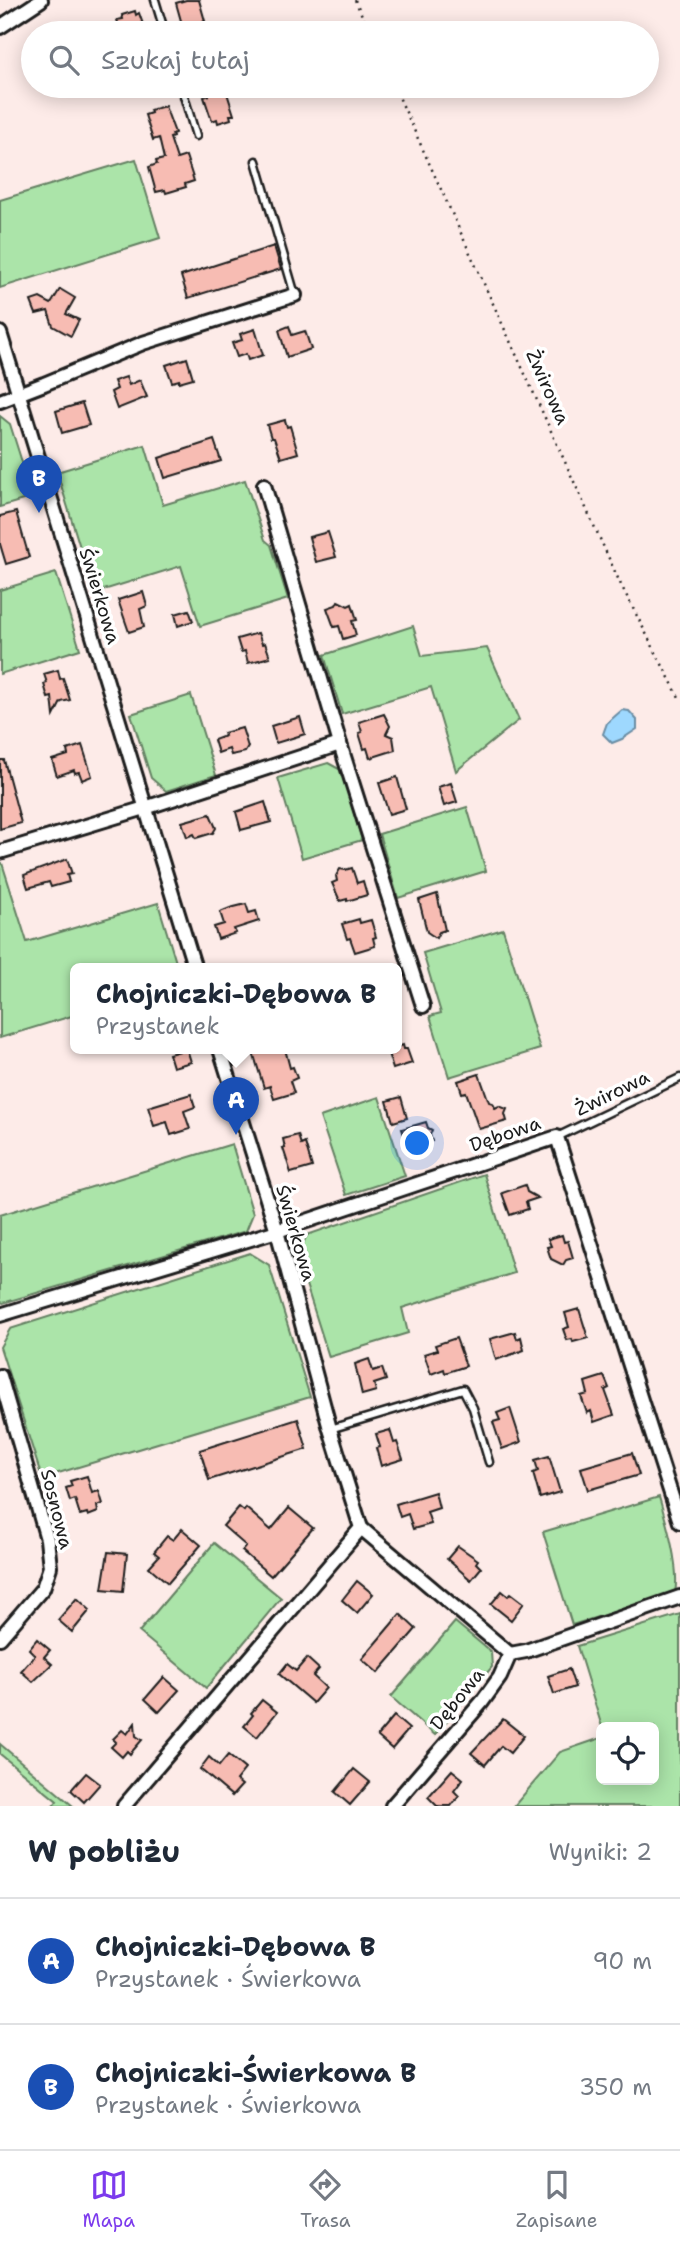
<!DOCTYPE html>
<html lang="pl">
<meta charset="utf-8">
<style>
body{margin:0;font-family:"Shantell Sans",sans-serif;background:#f2f2f3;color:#1f2937}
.controls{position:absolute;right:21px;bottom:21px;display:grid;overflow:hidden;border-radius:10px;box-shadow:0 4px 18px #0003}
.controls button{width:63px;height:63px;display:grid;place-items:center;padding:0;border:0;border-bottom:2px solid #e0e1e3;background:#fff;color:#1f2937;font:35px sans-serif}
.you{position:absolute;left:418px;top:1144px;width:24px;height:24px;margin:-18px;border:5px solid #fff;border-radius:50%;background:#1a73e8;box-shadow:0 0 0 10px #1a73e833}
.badge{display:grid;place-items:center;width:46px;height:46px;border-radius:50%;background:#7c3aed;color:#fff;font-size:23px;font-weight:700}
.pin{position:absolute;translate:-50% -58px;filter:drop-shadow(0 2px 4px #0008)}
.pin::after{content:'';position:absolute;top:37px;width:24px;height:21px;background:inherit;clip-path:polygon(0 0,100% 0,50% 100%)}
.popup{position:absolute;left:70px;top:963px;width:332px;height:91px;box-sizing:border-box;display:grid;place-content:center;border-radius:10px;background:#fff;filter:drop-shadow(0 2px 5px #0005);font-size:23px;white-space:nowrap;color:#747a83}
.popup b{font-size:26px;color:#1f2937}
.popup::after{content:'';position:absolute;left:50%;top:100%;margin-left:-14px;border:14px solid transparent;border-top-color:#fff}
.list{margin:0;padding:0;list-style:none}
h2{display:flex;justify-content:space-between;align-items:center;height:91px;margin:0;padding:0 28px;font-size:30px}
h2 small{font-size:23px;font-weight:400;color:#747a83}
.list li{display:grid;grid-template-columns:46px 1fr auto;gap:21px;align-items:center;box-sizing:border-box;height:126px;padding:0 28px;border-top:2px solid #e0e1e3}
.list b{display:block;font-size:26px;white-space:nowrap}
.list p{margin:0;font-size:23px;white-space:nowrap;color:#747a83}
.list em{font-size:23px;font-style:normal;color:#747a83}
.icon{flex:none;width:38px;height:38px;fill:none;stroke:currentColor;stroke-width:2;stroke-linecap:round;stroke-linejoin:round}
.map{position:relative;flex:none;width:680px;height:1806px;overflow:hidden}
.search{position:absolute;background:#fff;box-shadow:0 4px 18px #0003;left:21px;right:21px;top:21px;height:77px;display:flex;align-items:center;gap:18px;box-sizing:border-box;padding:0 24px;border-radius:38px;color:#747a83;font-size:26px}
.sheet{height:343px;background:#fff}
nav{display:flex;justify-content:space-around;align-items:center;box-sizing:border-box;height:98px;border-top:2px solid #e0e1e3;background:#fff;font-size:19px;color:#747a83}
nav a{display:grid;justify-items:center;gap:4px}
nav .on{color:#7c3aed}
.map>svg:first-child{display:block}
</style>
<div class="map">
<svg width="680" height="1806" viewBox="0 0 680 1806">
<rect width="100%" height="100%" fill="#fdebe8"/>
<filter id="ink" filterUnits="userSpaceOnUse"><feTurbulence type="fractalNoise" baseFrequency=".0143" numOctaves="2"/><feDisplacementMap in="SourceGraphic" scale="14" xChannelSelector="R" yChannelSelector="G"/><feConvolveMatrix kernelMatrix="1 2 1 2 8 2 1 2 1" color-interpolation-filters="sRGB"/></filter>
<g filter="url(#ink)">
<g fill="#abe4a9" stroke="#648062" stroke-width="2">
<path d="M136 159 160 238 0 288V200Z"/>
<path d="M0 416 10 424 33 497 0 507Z"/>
<path d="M145 445 163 505 245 480 265 540 271 545 288 599 200 626 181 566 94 593 57 472Z"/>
<path d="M56 573 80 649 0 674V590Z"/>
<path d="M413 626 422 656 487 648 519 720 456 771 431 687 342 714 324 655Z"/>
<path d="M191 695 216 775 166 791 151 778 131 714Z"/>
<path d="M328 763 341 770 362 840 302 858 278 778Z"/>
<path d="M467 807 486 871 398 898 379 834Z"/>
<path d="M0 863H2L27 942 158 903 178 969H75V1015L0 1038Z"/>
<path d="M503 929 540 1049 449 1077 430 1016 441 1013 423 953Z"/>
<path d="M379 1097 405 1176 346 1195 320 1117Z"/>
<path d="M232 1144 253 1214 246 1231 3 1303 0 1301V1215Z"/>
<path d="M484 1174 514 1273 402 1308 408 1333 329 1357 297 1256 307 1235Z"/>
<path d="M250 1253 269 1265 310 1397 42 1478 0 1347 10 1329Z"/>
<path d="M659 1497C667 1524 680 1568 675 1593L572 1625 543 1532Z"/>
<path d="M214 1543 281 1598 206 1688 139 1632Z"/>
<path d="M680 1614V1806H514L560 1752 601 1738V1780H654V1727H602L577 1646Z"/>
<path d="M455 1622 491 1652 492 1667 435 1735 391 1697Z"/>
<path d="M0 1744 73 1806H53L57 1801 0 1754Z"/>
</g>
<path fill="#9ed8fe" stroke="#6a8da4" stroke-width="2" d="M622 710 629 711 637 720V729L622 739 612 743 603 734 607 723Z"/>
<g fill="#f7bcb3" stroke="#1c1c1c" stroke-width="2">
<path d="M186 0H199L205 21 202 22 203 25 190 29 189 26 183 28 176 3Z"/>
<path d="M135 11 136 15 139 13 146 33H122L117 20 123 19 122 15Z"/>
<path d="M222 88 223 91 226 90 234 115H230L231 119 218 123 217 119 212 121 204 97 209 95V92Z"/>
<path d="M165 106 175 133 172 134 173 137 170 138 177 159 186 156 194 181 185 184 186 187 166 193 165 190 156 192 149 167 157 164 156 161 164 159 159 138 153 140 145 115 151 113 150 110Z"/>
<path d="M274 246 281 269 188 298 181 276Z"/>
<path d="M60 289 75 298 66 314 79 320 71 336 53 326 48 311 36 314 31 301 40 298 51 304Z"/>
<path d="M289 326 292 335 305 331 311 349 287 357 279 330Z"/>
<path d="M255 329 263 355 248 360 246 354 237 357 232 343 242 340 240 334Z"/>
<path d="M187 358 193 378 179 382V380L172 382 166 365Z"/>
<path d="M126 377 129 385 140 380 147 397 117 409 111 392 117 389 114 381Z"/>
<path d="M82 403 89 425 62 433 56 411Z"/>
<path d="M285 420 287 427 290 426 298 453 281 458 274 438H271L267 425Z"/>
<path d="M214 440 221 461 165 478 159 458Z"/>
<path d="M16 512 29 557 6 564 0 544V516Z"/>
<path d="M328 532 336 557 316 562 309 537Z"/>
<path d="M143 592 147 606 140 609 144 627 129 632 118 600Z"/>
<path d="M338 601 348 606 352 604 357 620 352 621 356 635 343 639 339 626 334 627 327 608 336 605Z"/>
<path d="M189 610 193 621 178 626 175 614Z"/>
<path d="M258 633 262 644 265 643 270 657 248 663 245 651 241 652 237 639Z"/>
<path d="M58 670 60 679 63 678 70 700 61 702 54 716 52 697 48 698 44 684 47 683 44 674Z"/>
<path d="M384 714 390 726 386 734 393 737 395 750 370 758 367 748 364 749 359 733 362 732 359 722Z"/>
<path d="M300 717 305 734 276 743 271 726Z"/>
<path d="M242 728 248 747 245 752 231 755 229 749 218 753 214 740 225 736 224 733Z"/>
<path d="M82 745 92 776 82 780 79 772 75 773 74 770 57 776 52 760 68 755 67 750Z"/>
<path d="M0 760H4L21 823 0 829Z"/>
<path d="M397 777 406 809 389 814 379 783Z"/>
<path d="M451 783 457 802 444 806 438 787Z"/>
<path d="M265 802 271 822 241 830 236 812Z"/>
<path d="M210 814 216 828 213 833 196 838 194 834 187 837 182 822Z"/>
<path d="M67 859 72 874 67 875 69 882 51 887 49 882 28 888 24 875Z"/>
<path d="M352 868 357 883 363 881 367 895 347 901V899L340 901 332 883 337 881 336 876 340 869 345 870Z"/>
<path d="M437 894 445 930 439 932 436 938 427 932 419 900Z"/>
<path d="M246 904 249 913 256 911 259 921 234 929 236 933 218 939 214 927 224 924 220 912 230 908Z"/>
<path d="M359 919 360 923 371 920 376 937 373 938 375 946 355 952 350 938 347 939 342 924Z"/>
<path d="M403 1045 404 1049H407L412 1063 393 1069 387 1050 397 1049V1047Z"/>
<path d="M187 1049 191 1062 173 1067 169 1054Z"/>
<path d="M252 1049H285L290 1068 293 1067 297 1078 290 1081 294 1093 274 1099 270 1086 264 1088Z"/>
<path d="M479 1074 489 1102 493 1103 495 1108 499 1106 507 1109 505 1114 507 1121 479 1129 466 1092 462 1093 458 1081Z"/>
<path d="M191 1094 195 1107 184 1111 190 1129 171 1135 167 1122 154 1126 148 1107Z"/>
<path d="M401 1097 407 1118 393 1122 387 1101Z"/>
<path d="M426 1122 428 1128 432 1130 430 1135 432 1141 408 1148 402 1129Z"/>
<path d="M298 1135 301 1145 305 1143 312 1167 291 1173 283 1148H285L283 1139Z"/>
<path d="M525 1185 527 1192 538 1198 526 1202 528 1209 510 1215 502 1193Z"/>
<path d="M562 1235 564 1242 568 1241 573 1258 566 1260 563 1265 551 1259 547 1247 551 1246 548 1239Z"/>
<path d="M579 1309 588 1338 573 1342 572 1339 567 1340 563 1329 569 1327 565 1313Z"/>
<path d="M515 1332 517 1339 521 1337 524 1350 496 1360 490 1339Z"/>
<path d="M456 1338 466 1366 445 1373 444 1369 431 1374 424 1354 437 1350 435 1345Z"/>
<path d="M369 1359 373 1371 382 1368 386 1380 374 1384 376 1391 362 1395 355 1364Z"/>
<path d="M604 1376 609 1388 605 1390 614 1415 594 1422 591 1411 587 1413 581 1396 588 1394 585 1382Z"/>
<path d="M510 1408 521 1442 502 1449 493 1422 500 1420 497 1413Z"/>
<path d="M298 1419 307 1449 209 1480 200 1450Z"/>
<path d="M390 1430 394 1443 397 1442 403 1459 381 1466 376 1448 380 1447 376 1434Z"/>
<path d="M632 1453 639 1475 588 1490 581 1468Z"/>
<path d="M549 1456 560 1492 540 1498 533 1473 538 1471 535 1460Z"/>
<path d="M87 1476 92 1493 99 1491 103 1504 97 1506 98 1512 88 1516 87 1513 80 1515 75 1499 70 1501 66 1488 72 1486 70 1481Z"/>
<path d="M435 1492 439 1508 427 1512 431 1524 413 1529 408 1514 400 1517 396 1504Z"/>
<path d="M239 1507 244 1511 246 1508 271 1530 289 1508 313 1528 271 1576 242 1551 246 1546 223 1526Z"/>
<path d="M182 1529 201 1545 168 1583 149 1567 159 1556 154 1552 167 1536 173 1540Z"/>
<path d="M458 1546 478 1560 476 1563 481 1568 471 1580 447 1559Z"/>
<path d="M108 1552 127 1554 123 1591 102 1589Z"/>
<path d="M357 1581 373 1594 357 1613 342 1600Z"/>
<path d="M502 1591 508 1596 511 1593 524 1603 511 1620 491 1604Z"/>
<path d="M77 1598 90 1610 72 1632 58 1620Z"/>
<path d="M400 1614 416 1629 378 1673 362 1659Z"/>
<path d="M37 1639 50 1650 44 1657 52 1664 33 1682 21 1671 35 1655 29 1649Z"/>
<path d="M307 1658 319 1669 313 1676 326 1688 313 1703 279 1674 287 1664 296 1671Z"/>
<path d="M569 1669 575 1687 554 1694 548 1676Z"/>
<path d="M164 1677 179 1690 159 1712 145 1699Z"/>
<path d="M262 1700 277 1712 257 1737 244 1726 253 1715 251 1713Z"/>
<path d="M394 1716 409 1729 392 1749 377 1736Z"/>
<path d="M503 1719 524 1736 510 1753 501 1746 485 1765 471 1753Z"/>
<path d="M135 1723 136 1736 142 1740 130 1754 127 1751 122 1757 111 1747 116 1742 113 1739 122 1730 127 1734Z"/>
<path d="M228 1755 245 1769 236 1780 242 1785 232 1796 200 1769 209 1757 219 1766Z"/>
<path d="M354 1769 370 1782 350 1805 335 1792Z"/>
<path d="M452 1770 463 1779 454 1791 459 1796 451 1806H437L428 1797Z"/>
<path d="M86 1773 100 1784 84 1802 71 1790Z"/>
</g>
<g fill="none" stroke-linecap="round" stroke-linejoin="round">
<g stroke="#1c1c1c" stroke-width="11">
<g id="service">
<path d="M155 0 165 33"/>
<path d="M181 86 196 136"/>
<path d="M256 161 295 295"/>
<path d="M557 1137 680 1078"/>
<path d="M330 1429 463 1389 473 1408 489 1462"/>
</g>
</g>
<g stroke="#1c1c1c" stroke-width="18">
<g id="minor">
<path d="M0 27 41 0"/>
<path d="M0 333 195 969"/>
<path d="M0 401 44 384 143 343 295 295"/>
<path d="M264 485 340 744 423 1006"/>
<path d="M0 852 145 808 340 744"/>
<path d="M0 1315 277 1231 557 1137 680 1522"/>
<path d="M0 1376 47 1539 50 1567 43 1588 0 1638"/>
<path d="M361 1528 510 1654"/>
<path d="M510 1654 526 1651 680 1597"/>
<path d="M124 1806 361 1528 330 1429 277 1231 220 1049"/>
<path d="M392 1806 482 1702 500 1677 510 1654"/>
</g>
</g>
<g stroke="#1c1c1c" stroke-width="2.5" stroke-dasharray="2 5" stroke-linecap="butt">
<path d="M355 0 370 33"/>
<path d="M394 86 621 585 680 699"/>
</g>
<use href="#service" stroke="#fff" stroke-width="6"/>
<use href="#minor" stroke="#fff" stroke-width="12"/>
</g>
</g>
<g text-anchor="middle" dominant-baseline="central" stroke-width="7" stroke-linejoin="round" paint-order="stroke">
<g font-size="19" fill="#1c1c1c" stroke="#fff">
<text transform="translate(548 387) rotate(66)">Żwirowa</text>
<text transform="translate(100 596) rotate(73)">Świerkowa</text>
<text transform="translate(612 1093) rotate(-26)">Żwirowa</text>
<text transform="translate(505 1134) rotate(-19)">Dębowa</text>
<text transform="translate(296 1233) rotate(74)">Świerkowa</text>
<text transform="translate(57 1509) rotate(76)">Sosnowa</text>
<text transform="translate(457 1699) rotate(-51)">Dębowa</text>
</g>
</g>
</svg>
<div class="controls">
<button><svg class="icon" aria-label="locate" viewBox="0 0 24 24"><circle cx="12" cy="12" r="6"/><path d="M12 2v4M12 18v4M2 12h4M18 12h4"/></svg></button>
</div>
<div class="you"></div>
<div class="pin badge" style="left:236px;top:1135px;background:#1a4fb4">A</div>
<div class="popup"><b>Chojniczki-Dębowa B</b>Przystanek</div>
<div class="pin badge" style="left:39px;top:513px;background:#1a4fb4">B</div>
<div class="search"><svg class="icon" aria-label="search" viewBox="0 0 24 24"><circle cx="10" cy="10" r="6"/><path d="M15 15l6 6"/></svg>Szukaj tutaj</div>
</div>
<section class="sheet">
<h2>W pobliżu<small>Wyniki: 2</small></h2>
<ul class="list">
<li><span class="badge" style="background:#1a4fb4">A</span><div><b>Chojniczki-Dębowa B</b><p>Przystanek · Świerkowa</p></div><em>90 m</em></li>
<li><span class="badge" style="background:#1a4fb4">B</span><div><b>Chojniczki-Świerkowa B</b><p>Przystanek · Świerkowa</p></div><em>350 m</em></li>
</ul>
</section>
<nav>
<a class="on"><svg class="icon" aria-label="map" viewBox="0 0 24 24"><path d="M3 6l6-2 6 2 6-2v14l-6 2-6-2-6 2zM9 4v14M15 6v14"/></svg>Mapa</a>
<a><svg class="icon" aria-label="directions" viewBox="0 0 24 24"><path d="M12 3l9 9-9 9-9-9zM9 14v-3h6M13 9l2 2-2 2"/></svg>Trasa</a>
<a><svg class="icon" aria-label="saved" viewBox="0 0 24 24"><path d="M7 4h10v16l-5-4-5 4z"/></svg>Zapisane</a>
</nav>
